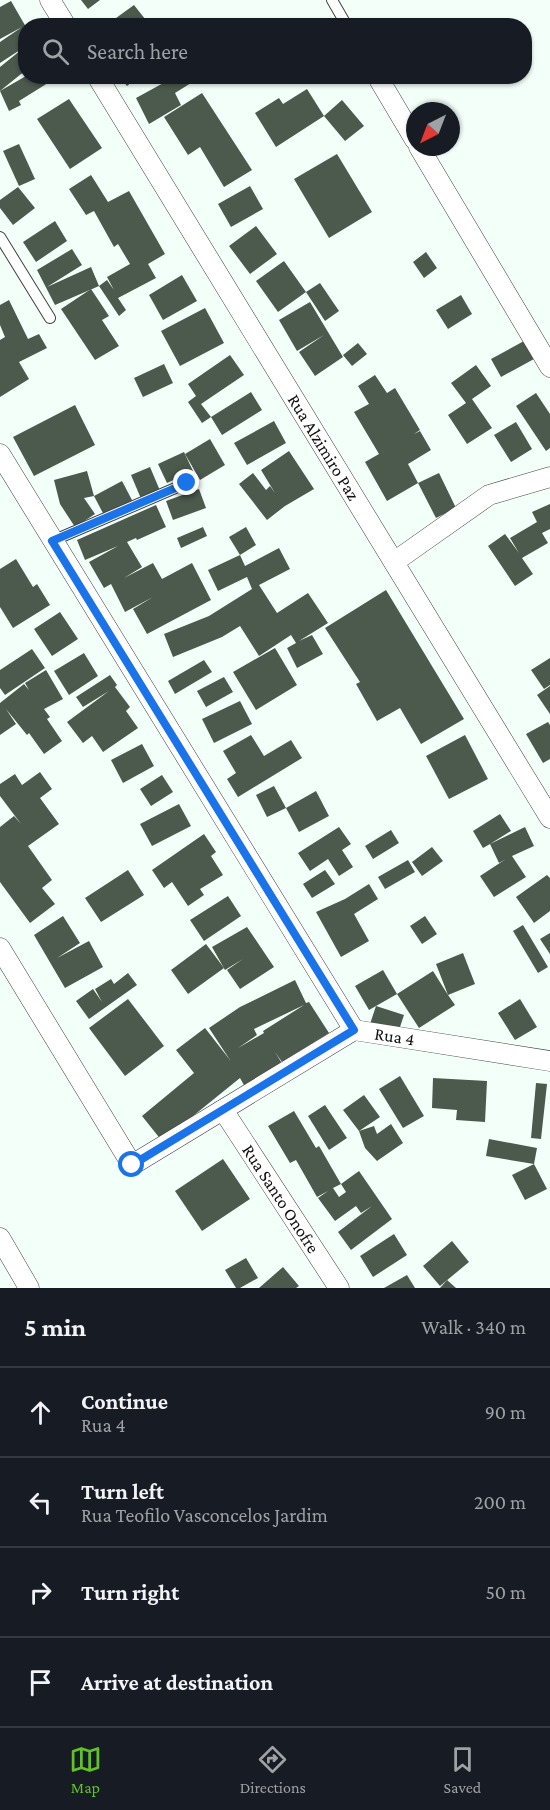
<!DOCTYPE html>
<meta charset="utf-8">
<style>
body{margin:0;font-family:"Crimson Pro",serif;background:#20242c;color:#f1f3f6}
.compass{position:absolute;left:406px;top:102px;width:54px;height:54px;border-radius:50%;background:#171b24;box-shadow:0 2px 4px #0004;rotate:222deg}
.stop{position:absolute;width:18px;height:18px;margin:-14px;border:4px solid #1a73e8;border-radius:50%;background:#fff}
.stop.end{background:#1a73e8;border-color:#fff;box-shadow:0 2px 6px #0008}
.list{margin:0;padding:0;list-style:none}
h2{display:flex;justify-content:space-between;align-items:center;height:78px;margin:0;padding:0 24px;font-size:26px}
h2 small{font-size:20px;font-weight:400;color:#9ea1a6}
.list li{display:grid;grid-template-columns:39px 1fr auto;gap:18px;align-items:center;box-sizing:border-box;height:90px;padding:0 24px;border-top:2px solid #363941}
.list b{display:block;font-size:22px;white-space:nowrap}
.list p{margin:0;font-size:20px;white-space:nowrap;color:#9ea1a6}
.list em{font-size:20px;font-style:normal;color:#9ea1a6}
.icon{flex:none;width:33px;height:33px;fill:none;stroke:currentColor;stroke-width:2;stroke-linecap:round;stroke-linejoin:round}
.map{position:relative;flex:none;width:550px;height:1288px;overflow:hidden}
.search{position:absolute;background:#171b24;box-shadow:0 2px 4px #0004;left:18px;right:18px;top:18px;height:66px;display:flex;align-items:center;gap:15px;box-sizing:border-box;padding:0 21px;border-radius:24px;color:#9ea1a6;font-size:22px}
.sheet{height:438px;background:#171b24}
nav{display:flex;justify-content:space-around;align-items:center;box-sizing:border-box;height:84px;border-top:2px solid #363941;background:#171b24;font-size:16px;color:#9ea1a6}
nav a{display:grid;justify-items:center;gap:3px}
nav .on{color:#62c028}
.map>svg:first-child{display:block}
</style>
<div class="map">
<svg width="550" height="1288" viewBox="0 0 550 1288">
<rect width="100%" height="100%" fill="#f3fff9"/>
<g fill="#4c594d" fill-rule="evenodd">
<path d="M81 0H100L88 9Z"/>
<path d="M11 1 26 27V46L0 63V42L22 27 0 39V7Z"/>
<path d="M134 5 149 24 146 26H105Z"/>
<path d="M26 46V70L0 91V67Z"/>
<path d="M26 76H55L56 78 19 101 21 105 9 111 0 91Z"/>
<path d="M119 76H139L127 86Z"/>
<path d="M164 76H187L191 83 175 93 181 105 149 124 136 98 167 81Z"/>
<path d="M307 89 324 116 342 100 364 126 345 141 324 116 276 147 255 113 279 98 283 104Z"/>
<path d="M202 93 252 170 224 187 200 147 188 155 164 117Z"/>
<path d="M69 99 102 148 70 169 37 119Z"/>
<path d="M19 144 35 179 19 186 3 151Z"/>
<path d="M337 154 372 212 329 238 294 179Z"/>
<path d="M91 175 108 202 129 191 165 254 148 264 156 278 118 298 126 310 119 316 99 286 107 280 114 290 107 277 130 264 118 244 114 247 94 211 86 215 69 189Z"/>
<path d="M250 186 263 209 231 227 218 204Z"/>
<path d="M18 187 35 208 13 225 0 208V200Z"/>
<path d="M55 221 67 241 36 262 23 242Z"/>
<path d="M256 226 277 254 250 274 229 246Z"/>
<path d="M72 249 82 265 47 287 91 267 99 286 55 305 37 270Z"/>
<path d="M426 252 437 268 424 278 413 262Z"/>
<path d="M284 261 306 292 278 312 256 281Z"/>
<path d="M182 275 197 301 163 320 149 295Z"/>
<path d="M320 283 339 311 325 321 306 292Z"/>
<path d="M91 289 109 316 102 320 119 346 95 360 61 309Z"/>
<path d="M461 295 472 314 448 329 436 310Z"/>
<path d="M9 300 28 339 39 334 47 348 19 362 29 379 0 397V340L5 337 0 325V305Z"/>
<path d="M310 302 343 357 315 376 299 352 324 335 297 351 279 320Z"/>
<path d="M205 308 224 343 180 366 161 331Z"/>
<path d="M524 341 534 359 501 377 491 359Z"/>
<path d="M358 343 367 354 352 366 343 355Z"/>
<path d="M230 355 244 375 201 404 211 417 251 392 262 410 222 435 211 417 202 423 188 402 196 396 188 384Z"/>
<path d="M164 364 173 383 143 397 134 378Z"/>
<path d="M476 365 491 386 472 399 492 428 467 444 448 415 466 403 451 383Z"/>
<path d="M375 375 387 393 395 388 420 430 414 434 420 431 431 450 408 464 418 483 387 501 365 462 379 454 354 412 369 404 358 386Z"/>
<path d="M536 393 550 414V448L546 451 516 406Z"/>
<path d="M75 405 95 445 34 476 13 437Z"/>
<path d="M274 421 286 443 247 465 234 443Z"/>
<path d="M516 422 532 449 511 462 494 435Z"/>
<path d="M210 439 225 465 200 480 185 454Z"/>
<path d="M289 451 314 489 285 506 267 520 239 484 253 473 266 490 270 486 275 493 261 470Z"/>
<path d="M184 452 193 471 167 483 158 464Z"/>
<path d="M150 467 161 493 142 501 131 475Z"/>
<path d="M87 471 94 496 84 498 95 514 75 527 60 504 54 480Z"/>
<path d="M439 473 456 508 436 518 418 483Z"/>
<path d="M122 481 133 502 105 517 94 496Z"/>
<path d="M199 489 206 508 173 520 166 501Z"/>
<path d="M550 504V529L542 533 548 543 522 558 533 574 515 586 488 546 505 534 519 553 510 538 537 522 532 512Z"/>
<path d="M156 505 166 527 137 540 136 538 127 542 142 567 124 578 153 563 162 579 192 563 211 600 147 634 133 609 153 597 125 612 111 584 104 588 89 562 118 546 85 560 77 540Z"/>
<path d="M203 527 207 536 181 548 177 538Z"/>
<path d="M246 527 256 545 240 555 229 537Z"/>
<path d="M279 548 290 569 259 585 277 613 308 593 328 623 299 641 312 635 323 654 297 668 287 648 296 643 291 635 259 656 240 626 222 637 173 657 164 634 209 616 252 589 247 577 218 591 208 570 240 555 245 566Z"/>
<path d="M16 559 33 587 37 584 50 605 13 628 0 607V569Z"/>
<path d="M386 590 464 719 421 744 400 708 377 721 356 684 360 682 325 628Z"/>
<path d="M60 612 78 639 52 656 34 629Z"/>
<path d="M275 648 297 685 256 710 233 672Z"/>
<path d="M32 649 45 668 5 695 0 688V670Z"/>
<path d="M84 653 98 676 69 695 54 671Z"/>
<path d="M550 658V685L544 689 531 670Z"/>
<path d="M204 660 212 672 175 694 168 681Z"/>
<path d="M46 670 63 699 44 709 50 717 47 719 62 741 44 754 29 733 27 735 6 709 16 724 0 735V703L24 684 29 690 25 683Z"/>
<path d="M110 675 117 685 115 687 130 707 126 711 138 728 103 752 92 736 83 743 67 722 109 691 83 707 76 697Z"/>
<path d="M224 677 233 692 206 707 197 691Z"/>
<path d="M550 686V714L537 695Z"/>
<path d="M240 701 252 724 214 743 202 719Z"/>
<path d="M548 722 550 725V759L543 763 526 734Z"/>
<path d="M251 735 264 756 291 740 302 758 238 797 227 779 236 773 223 751Z"/>
<path d="M465 735 488 779 449 799 426 756Z"/>
<path d="M142 744 154 766 123 783 111 760Z"/>
<path d="M40 772 52 789 40 798 59 824 28 846 52 880 42 888 55 904 30 923 0 882V827L14 816 21 824 0 796V784L15 774 22 785Z"/>
<path d="M162 775 173 792 151 806 140 789Z"/>
<path d="M274 786 286 808 267 817 256 795Z"/>
<path d="M316 791 329 816 299 832 286 808Z"/>
<path d="M179 804 191 826 152 846 140 824Z"/>
<path d="M500 814 511 831 490 844 525 827 534 846 512 856 526 877 494 897 480 876 506 859 499 863 490 844 483 848 473 831Z"/>
<path d="M339 827 351 844 342 850 353 867 339 876 328 859 310 871 298 853Z"/>
<path d="M391 830 399 843 373 859 365 846Z"/>
<path d="M204 834 216 852 211 856 223 875 200 889 204 895 188 906 172 882 164 888 152 870Z"/>
<path d="M432 847 443 861 422 876 412 862Z"/>
<path d="M408 860 415 872 385 889 378 877Z"/>
<path d="M128 870 144 895 101 922 85 898Z"/>
<path d="M325 870 335 884 312 898 303 884Z"/>
<path d="M547 875 550 878V911L534 923 516 897Z"/>
<path d="M369 884 378 899 354 914 369 941 341 957 316 912 345 899Z"/>
<path d="M228 896 241 916 204 941 190 920Z"/>
<path d="M63 916 80 943 57 958 89 941 103 967 65 988 34 935Z"/>
<path d="M425 916 437 934 422 944 410 926Z"/>
<path d="M523 925 548 967 538 973 513 931Z"/>
<path d="M247 927 274 967 240 989 227 970 243 959 225 970 212 947Z"/>
<path d="M550 933V954L540 939Z"/>
<path d="M206 944 224 968 188 994 171 970Z"/>
<path d="M463 953 475 984 448 995 455 1005 419 1028 397 994 369 1010 355 986 383 970 397 994 433 971 448 995 436 964Z"/>
<path d="M128 973 137 985 89 1019 76 1001 93 989 102 1002 95 989 111 979 114 984Z"/>
<path d="M295 980 306 1003 309 1002 329 1033 282 1062 275 1052 283 1065 245 1087 240 1078 162 1141 142 1116 194 1073 176 1050 205 1028 230 1060 209 1028 240 1007ZM304 1005 263 1031 264 1033 238 1048 257 1035 254 1029Z"/>
<path d="M128 999 164 1046 125 1076 89 1028Z"/>
<path d="M520 999 537 1027 515 1040 498 1013Z"/>
<path d="M376 1006 404 1015 398 1033 370 1024Z"/>
<path d="M400 1076 424 1116 403 1128 379 1089Z"/>
<path d="M433 1078 487 1081 485 1122 456 1120 457 1110 432 1108Z"/>
<path d="M536 1083 547 1084 541 1139 531 1138Z"/>
<path d="M364 1095 380 1117 359 1131 374 1126 377 1134 391 1124 403 1143 377 1161 365 1148 359 1131 343 1110Z"/>
<path d="M325 1105 347 1138 329 1150 308 1116Z"/>
<path d="M294 1111 316 1148 319 1146 341 1184 333 1188 339 1197 346 1192 341 1184 359 1171 392 1219 351 1250 338 1232 372 1206 361 1213 356 1206 335 1221 318 1198 328 1191 317 1197 296 1160 290 1163 268 1126Z"/>
<path d="M489 1139 537 1148 534 1164 486 1156Z"/>
<path d="M223 1159 250 1199 202 1231 175 1191Z"/>
<path d="M534 1164 547 1189 525 1200 512 1175Z"/>
<path d="M394 1234 407 1255 373 1277 360 1256Z"/>
<path d="M452 1241 469 1262 440 1286 423 1266Z"/>
<path d="M246 1258 258 1278 240 1288H236L225 1270Z"/>
<path d="M283 1267 299 1286 296 1288H259Z"/>
<path d="M407 1275 415 1288H384Z"/>
<path d="M447 1280 456 1288H440Z"/>
</g>
<g fill="none" stroke-linecap="round" stroke-linejoin="round">
<g stroke="#434343" stroke-width="12">
<g id="lane">
<path d="M332 0 347 26"/>
<path d="M0 237 50 318"/>
<path d="M52 541 187 483"/>
</g>
</g>
<g stroke="#434343" stroke-width="21">
<g id="street">
<path d="M50 0 66 26"/>
<path id="s1" d="M97 76 550 818"/>
<path d="M377 76 415 140"/>
<path d="M419 147 550 367"/>
<path d="M0 454 354 1030"/>
<path d="M394 562 489 495 550 477"/>
<path id="s2" d="M0 948 132 1165 354 1030 550 1061"/>
<path id="s3" d="M223 1110 339 1288"/>
<path d="M0 1238 29 1288"/>
</g>
</g>
<use href="#lane" stroke="#fff" stroke-width="10"/>
<use href="#street" stroke="#fff" stroke-width="20"/>
</g>
<g fill="none" stroke-linecap="round" stroke-linejoin="round">
<path stroke="#1a73e8" stroke-width="8" d="M132 1165 354 1030 52 541 187 483"/>
</g>
<g text-anchor="middle" dominant-baseline="central" stroke-width="6" stroke-linejoin="round" paint-order="stroke">
<g font-size="18" fill="#101010" stroke="#fff">
<text stroke="none"><textPath href="#s1" startOffset="435">Rua Alzimiro Paz</textPath></text>
<text stroke="none"><textPath href="#s2" startOffset="555">Rua 4</textPath></text>
<text stroke="none"><textPath href="#s3" startOffset="106">Rua Santo Onofre</textPath></text>
</g>
</g>
</svg>
<svg class="compass" viewBox="-18 -18 36 36"><path d="M0-13l5 13h-10z" fill="#e53935"/><path d="M0 13l5-13h-10z" fill="#9ea1a6"/></svg>
<div class="stop" style="left:132px;top:1165px"></div>
<div class="stop end" style="left:187px;top:483px"></div>
<div class="search"><svg class="icon" aria-label="search" viewBox="0 0 24 24"><circle cx="10" cy="10" r="6"/><path d="M15 15l6 6"/></svg>Search here</div>
</div>
<section class="sheet">
<h2>5 min<small>Walk · 340 m</small></h2>
<ul class="list">
<li><svg class="icon" aria-label="ahead" viewBox="0 0 24 24"><path d="M12 20V5M6 11l6-6 6 6"/></svg><div><b>Continue</b><p>Rua 4</p></div><em>90 m</em></li>
<li><svg class="icon" aria-label="left" viewBox="0 0 24 24"><path d="M17 20v-9H6M10 6l-5 5 5 5"/></svg><div><b>Turn left</b><p>Rua Teofilo Vasconcelos Jardim</p></div><em>200 m</em></li>
<li><svg class="icon" aria-label="right" viewBox="0 0 24 24"><path d="M7 20v-9h11M14 6l5 5-5 5"/></svg><div><b>Turn right</b></div><em>50 m</em></li>
<li><svg class="icon" aria-label="arrive" viewBox="0 0 24 24"><path d="M6 21V4h12l-3 4 3 4H6"/></svg><div><b>Arrive at destination</b></div></li>
</ul>
</section>
<nav>
<a class="on"><svg class="icon" aria-label="map" viewBox="0 0 24 24"><path d="M3 6l6-2 6 2 6-2v14l-6 2-6-2-6 2zM9 4v14M15 6v14"/></svg>Map</a>
<a><svg class="icon" aria-label="directions" viewBox="0 0 24 24"><path d="M12 3l9 9-9 9-9-9zM9 14v-3h6M13 9l2 2-2 2"/></svg>Directions</a>
<a><svg class="icon" aria-label="saved" viewBox="0 0 24 24"><path d="M7 4h10v16l-5-4-5 4z"/></svg>Saved</a>
</nav>
